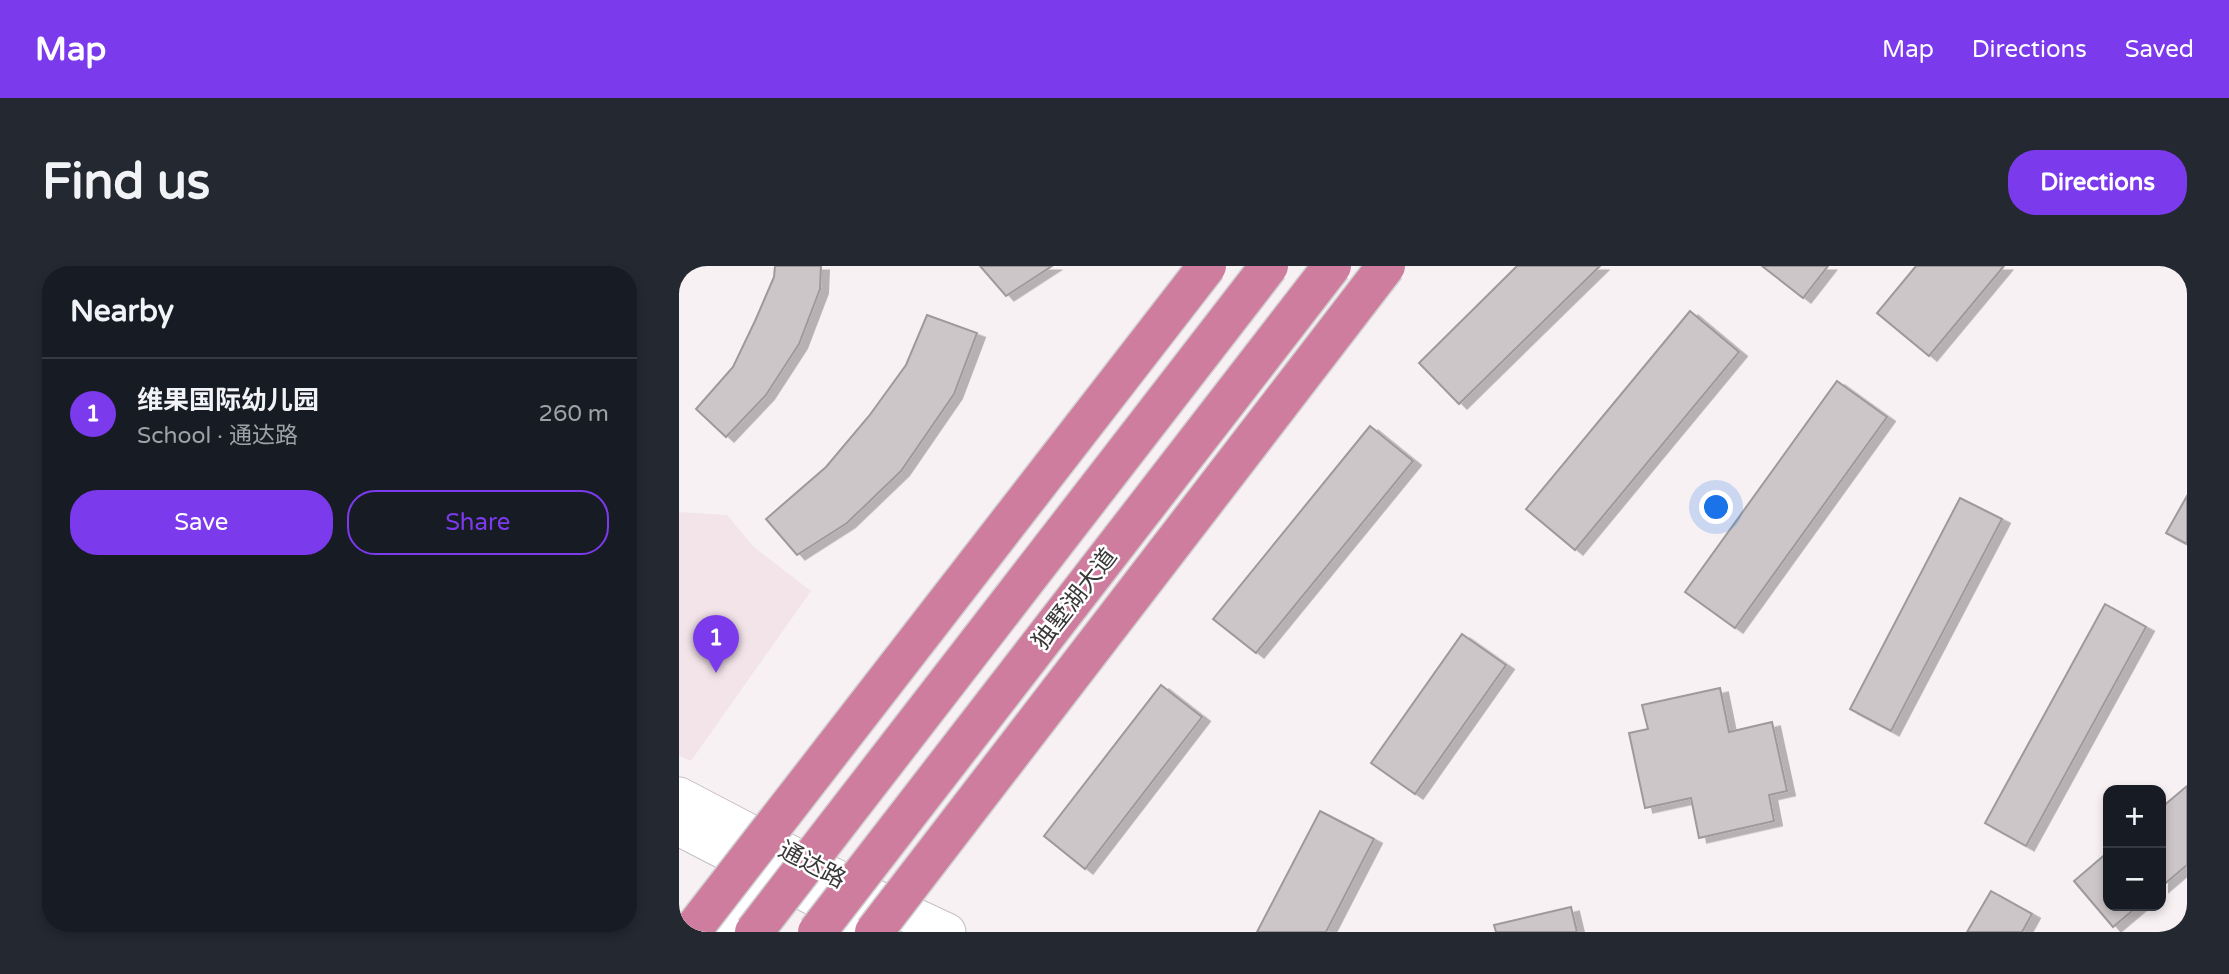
<!DOCTYPE html>
<meta charset="utf-8">
<style>
body{margin:0;font-family:"Varela Round","Noto Sans SC",sans-serif;background:#242831;color:#f1f3f6}
.controls{position:absolute;right:21px;bottom:21px;display:grid;overflow:hidden;border-radius:14px;box-shadow:0 4px 10px #0003}
.controls button{width:63px;height:63px;display:grid;place-items:center;padding:0;border:0;border-bottom:2px solid #363941;background:#171b24;color:#f1f3f6;font:35px sans-serif}
.you{position:absolute;left:1038px;top:242px;width:24px;height:24px;margin:-18px;border:5px solid #fff;border-radius:50%;background:#1a73e8;box-shadow:0 0 0 10px #1a73e833}
.badge{display:grid;place-items:center;width:46px;height:46px;border-radius:50%;background:#7c3aed;color:#fff;font-size:23px;font-weight:700}
.pin{position:absolute;translate:-50% -58px;filter:drop-shadow(0 2px 4px #0008)}
.pin::after{content:'';position:absolute;top:37px;width:24px;height:21px;background:inherit;clip-path:polygon(0 0,100% 0,50% 100%)}
.list{margin:0;padding:0;list-style:none}
h2{display:flex;justify-content:space-between;align-items:center;height:91px;margin:0;padding:0 28px;font-size:30px}
h2 small{font-size:23px;font-weight:400;color:#9ea1a6}
.list li{display:grid;grid-template-columns:46px 1fr auto;gap:21px;align-items:center;box-sizing:border-box;height:112px;padding:0 28px;border-top:2px solid #363941}
.list b{display:block;font-size:26px;white-space:nowrap}
.list p{margin:0;font-size:23px;white-space:nowrap;color:#9ea1a6}
.list em{font-size:23px;font-style:normal;color:#9ea1a6}
.actions{display:flex;gap:14px;padding:21px 28px}
.actions a{flex:1;padding:16px 0;border:2px solid #7c3aed;border-radius:28px;text-align:center;font-size:24px;color:#7c3aed}
.actions .main{background:#7c3aed;color:#fff}
.map{position:relative;flex:none;width:1508px;height:666px;overflow:hidden;border-radius:28px}
header{display:flex;align-items:center;gap:42px;box-sizing:border-box;height:98px;padding:0 35px;background:#7c3aed;color:#fff}
header strong{font-size:33px}
nav{display:flex;gap:38px;margin-inline-start:auto;font-size:24px}
.intro{display:flex;align-items:center;justify-content:space-between;box-sizing:border-box;height:168px;padding:0 42px}
h1{margin:0;font-size:49px}
.button{padding:18px 32px;border-radius:28px;background:#7c3aed;color:#fff;font-size:24px;font-weight:700}
main{display:flex;gap:42px;padding:0 42px}
aside{flex:1;background:#171b24;border-radius:28px;box-shadow:0 4px 10px #0003}
.map>svg:first-child{display:block}
</style>
<header>
<strong>Map</strong>
<nav><a>Map</a><a>Directions</a><a>Saved</a></nav>
</header>
<div class="intro"><h1>Find us</h1><a class="button">Directions</a></div>
<main>
<aside>
<h2>Nearby<small></small></h2>
<ul class="list">
<li><span class="badge">1</span><div><b>维果国际幼儿园</b><p>School · 通达路</p></div><em>260 m</em></li>
</ul>
<div class="actions"><a class="main">Save</a><a>Share</a></div>
</aside>
<div class="map">
<svg width="1508" height="666" viewBox="0 0 1508 666">
<defs>
<filter id="shadow"><feDropShadow dx="8" dy="4.5" stdDeviation="0" flood-color="#0004"/></filter>
</defs>
<rect width="100%" height="100%" fill="#f8f1f3"/>
<path fill="#f3e4e9" d="M0 246 48 249 75 281 132 325 12 495 0 490Z"/>
<g fill="#ccc6c8" stroke="#9f999b" stroke-width="2" filter="url(#shadow)">
<path d="M96 0H142L141 23 120 78 87 129 47 171 17 143 54 101 76 55 95 11Z"/>
<path d="M301 0H373L327 30Z"/>
<path d="M838 0H921L780 138 740 97Z"/>
<path d="M1083 0H1149L1124 32Z"/>
<path d="M1237 0H1325L1250 90 1198 47Z"/>
<path d="M1011 45 1060 86 896 284 847 243Z"/>
<path d="M248 49 298 67 275 128 222 205 168 257 118 289 87 253 147 201 190 150 227 99Z"/>
<path d="M1158 115 1208 151 1056 362 1006 326Z"/>
<path d="M691 160 734 195 577 387 534 353Z"/>
<path d="M1508 230V278L1487 267Z"/>
<path d="M1281 232 1323 253 1212 465 1171 443Z"/>
<path d="M1426 338 1467 361 1347 580 1306 557Z"/>
<path d="M783 368 827 399 736 528 692 497Z"/>
<path d="M482 419 523 451 406 603 365 570Z"/>
<path d="M1041 422 1050 466 1093 456 1108 525 1090 529 1095 555 1020 572 1012 532 966 542 950 467 969 463 963 439Z"/>
<path d="M1508 520V599L1482 621V542Z"/>
<path d="M641 545 695 573 647 666H578Z"/>
<path d="M1429 586V640H1459L1434 661 1395 615Z"/>
<path d="M1312 625 1353 648 1343 666H1288Z"/>
<path d="M892 641 898 666H817L815 659Z"/>
</g>
<g fill="none" stroke-linecap="round" stroke-linejoin="round">
<g stroke="#c6bfc1" stroke-width="39">
<g id="secondary">
<path d="M0 530 193 631 268 666"/>
<path d="M0 561 203 666"/>
<path d="M39 666 100 587"/>
</g>
</g>
<use href="#secondary" stroke="#fff" stroke-width="37"/>
<g stroke="#d0cfcf" stroke-width="41" stroke-linecap="butt">
<g id="highway-bridge">
<path d="M12 666 528 0"/>
<path d="M75 666 590 0"/>
<path d="M138 666 653 0"/>
<path d="M195 666 707 0"/>
</g>
</g>
<use href="#highway-bridge" stroke="#cf7d9e" stroke-width="38"/>
</g>
<g text-anchor="middle" dominant-baseline="central" stroke-width="5" stroke-linejoin="round" paint-order="stroke">
<g font-size="24" fill="#3a3839" stroke="#fff">
<text transform="translate(396 333) rotate(-52)">独墅湖大道</text>
<text transform="translate(133 599) rotate(28)">通达路</text>
</g>
</g>
</svg>
<div class="controls">
<button>+</button>
<button>−</button>
</div>
<div class="you"></div>
<div class="pin badge" style="left:37px;top:407px">1</div>
</div>
</main>
